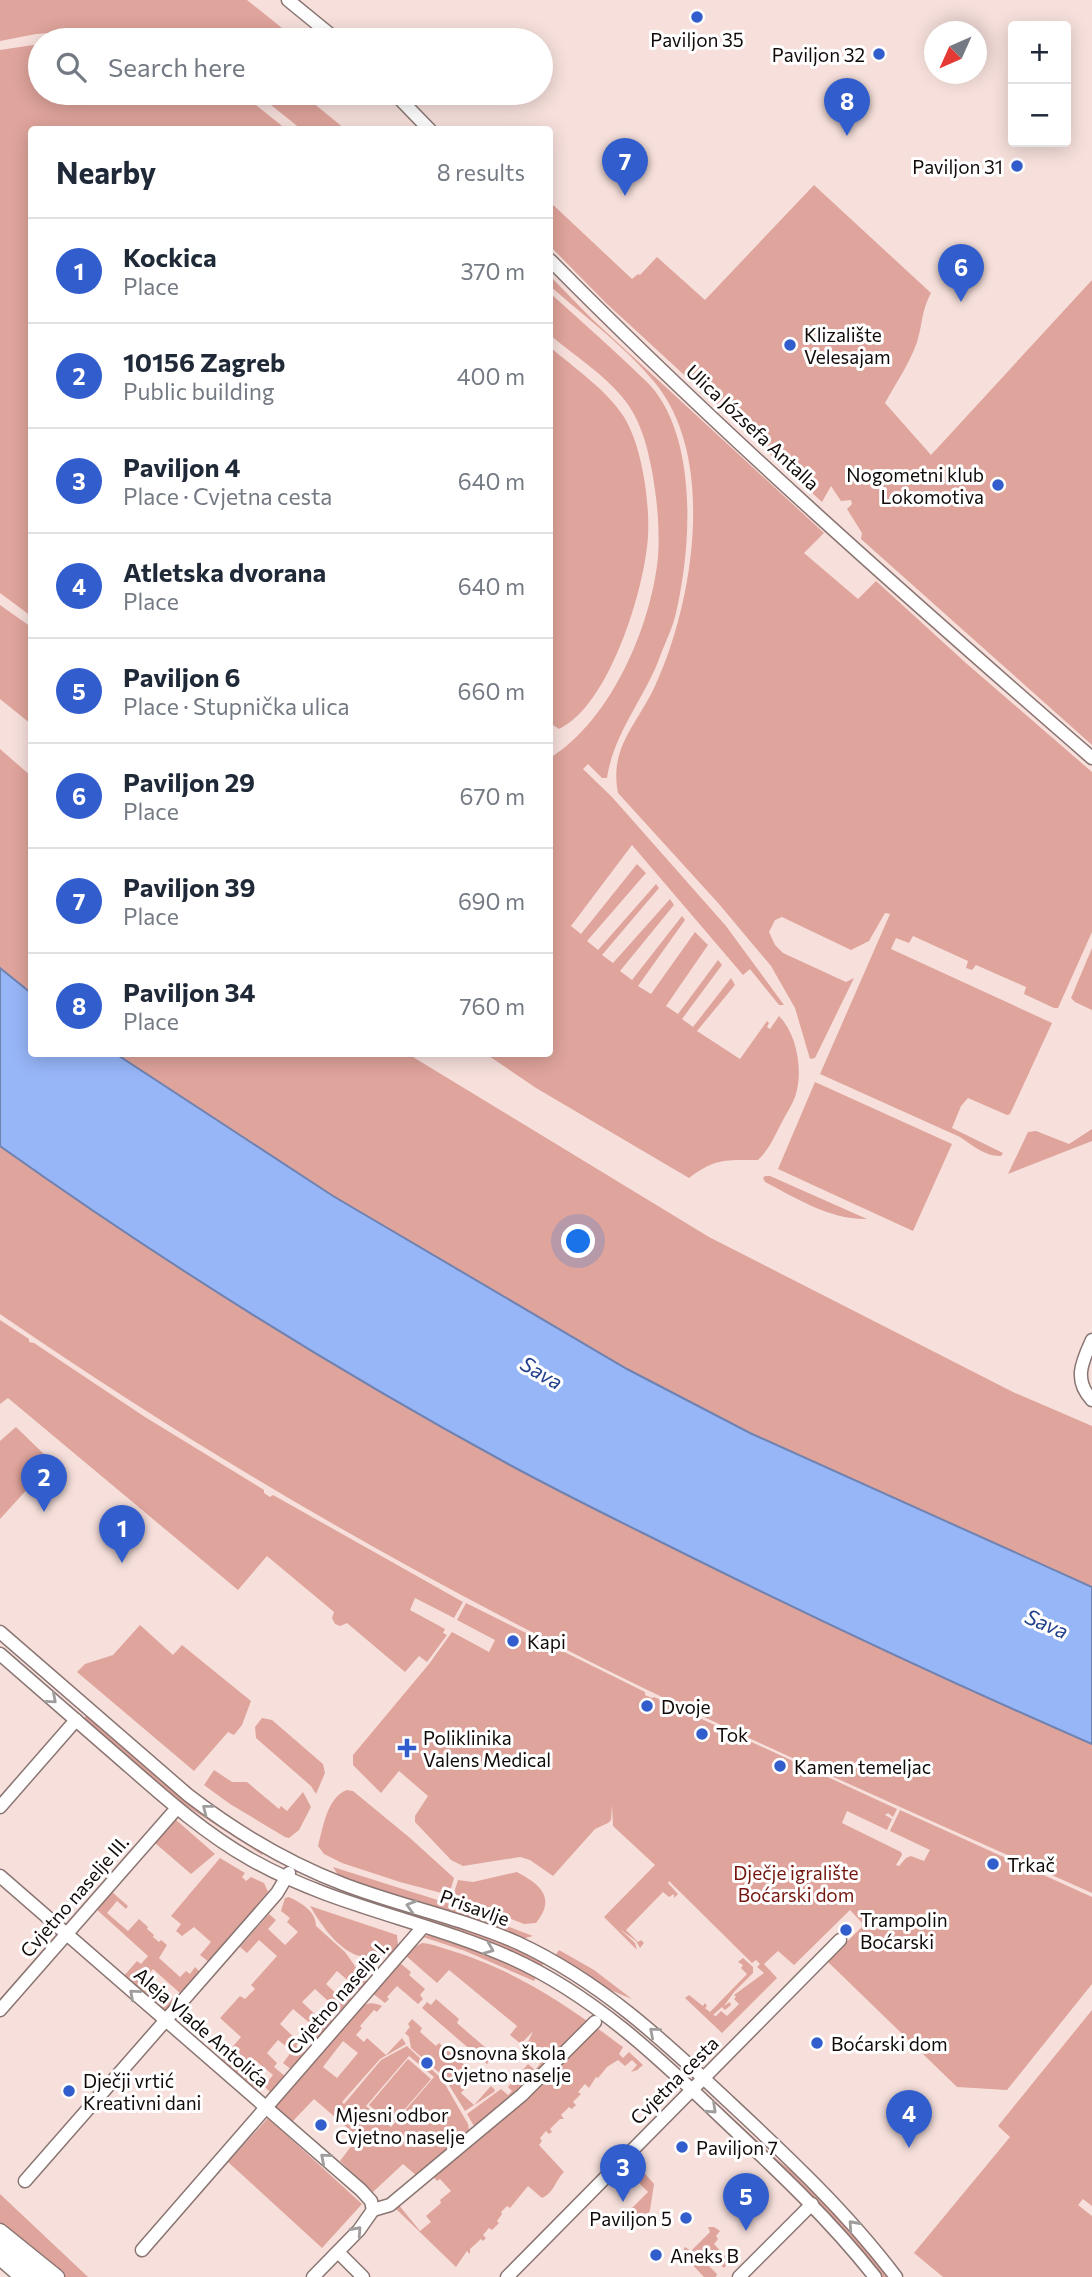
<!DOCTYPE html>
<meta charset="utf-8">
<style>
body{margin:0;font-family:Commissioner,sans-serif;background:#f2f2f3;color:#1f2937}
.controls{position:absolute;right:21px;top:21px;display:grid;overflow:hidden;border-radius:7px;box-shadow:0 4px 18px #0003}
.controls button{width:63px;height:63px;display:grid;place-items:center;padding:0;border:0;border-bottom:2px solid #e0e1e3;background:#fff;color:#1f2937;font:35px sans-serif}
.compass{position:absolute;left:924px;top:21px;width:63px;height:63px;border-radius:50%;background:#fff;box-shadow:0 4px 18px #0003;rotate:225deg}
.you{position:absolute;left:579px;top:1242px;width:24px;height:24px;margin:-18px;border:5px solid #fff;border-radius:50%;background:#1a73e8;box-shadow:0 0 0 10px #1a73e833}
.badge{display:grid;place-items:center;width:46px;height:46px;border-radius:50%;background:#325dcd;color:#fff;font-size:23px;font-weight:700}
.pin{position:absolute;translate:-50% -58px;filter:drop-shadow(0 2px 4px #0008)}
.pin::after{content:'';position:absolute;top:37px;width:24px;height:21px;background:inherit;clip-path:polygon(0 0,100% 0,50% 100%)}
.list{margin:0;padding:0;list-style:none}
h2{display:flex;justify-content:space-between;align-items:center;height:91px;margin:0;padding:0 28px;font-size:30px}
h2 small{font-size:23px;font-weight:400;color:#747a83}
.list li{display:grid;grid-template-columns:46px 1fr auto;gap:21px;align-items:center;box-sizing:border-box;height:105px;padding:0 28px;border-top:2px solid #e0e1e3}
.list b{display:block;font-size:26px;white-space:nowrap}
.list p{margin:0;font-size:23px;white-space:nowrap;color:#747a83}
.list em{font-size:23px;font-style:normal;color:#747a83}
.icon{flex:none;width:38px;height:38px;fill:none;stroke:currentColor;stroke-width:2;stroke-linecap:round;stroke-linejoin:round}
.map{position:relative;flex:none;width:1092px;height:2277px;overflow:hidden}
.search{position:absolute;background:#fff;box-shadow:0 4px 18px #0003;left:28px;top:28px;width:525px;height:77px;display:flex;align-items:center;gap:18px;box-sizing:border-box;padding:0 24px;border-radius:38px;color:#747a83;font-size:26px}
.panel{position:absolute;background:#fff;box-shadow:0 4px 18px #0003;left:28px;top:126px;width:525px;height:931px;border-radius:7px}
.map>svg:first-child{display:block}
</style>
<div class="map">
<svg width="1092" height="2277" viewBox="0 0 1092 2277">
<rect width="100%" height="100%" fill="#f7e0dc"/>
<g fill="#dfa49b" fill-rule="evenodd">
<path d="M0 0H247L282 28 272 40H145L120 35 75 31 36 34 0 41Z"/>
<path d="M40 44V93H241L286 129 32 130 31 616 0 593V50Z"/>
<path d="M256 93H301L345 129H301Z"/>
<path d="M814 185 931 293C921 312 923 323 917 342 910 363 896 383 885 403L931 455 1092 280V745L861 539 862 533 847 509 852 504 851 500 841 501 831 486 822 502 606 303 550 246V202L632 279 638 274 640 275 657 257 705 300Z"/>
<path d="M550 276 591 318 824 533 804 553 858 599 876 581 967 664 1092 772V932L1058 1008H1054L1024 994 1026 987 976 965 972 970 966 968 968 961 913 936 909 943 896 938 891 949 1052 1023 1010 1114 1007 1115 968 1098 961 1106 952 1128 1003 1153 1001 1156C986 1157 972 1145 960 1137L820 1074 890 914 885 913 869 941 851 950 782 917 775 920 769 932 775 945 783 953 846 982 854 978 815 1058 810 1059 795 1008 771 966 719 904 618 793C609 747 637 725 655 686 693 604 717 460 656 384 626 347 585 317 550 286Z"/>
<path d="M550 293C576 317 603 340 628 364 637 373 647 381 655 391 698 448 691 552 675 617 671 632 663 647 658 662 642 701 613 736 607 778H602L588 764 583 769 612 797 726 926 784 1005H779L750 969 743 975 632 845 571 926 581 934 637 864 646 873 587 941 598 950 656 884 659 888 602 955 613 963 670 899 674 905 620 971 632 980 682 916 685 920 638 986 651 994 695 932 708 945 666 1006 678 1014 718 960 722 965 682 1019 693 1027 731 978 735 985 697 1031 740 1059 767 1021 769 1023 767 1027 770 1029 779 1016C797 1034 803 1070 796 1094 793 1104 786 1114 781 1124 774 1137 769 1150 758 1160 726 1160 715 1158 689 1178L536 1088 486 1054H550V758C611 720 651 627 658 557 660 528 657 499 652 471 648 450 642 425 629 406 610 378 576 357 550 335Z"/>
<path d="M550 347C574 368 606 389 624 417 642 446 650 502 648 536 645 589 609 706 559 729L550 723Z"/>
<path d="M0 605 31 627V724L0 699Z"/>
<path d="M0 749 31 776V993L0 968Z"/>
<path d="M1092 948V1010L1075 1002 1071 998Z"/>
<path d="M116 1054H408L709 1237 1013 1392 1092 1426V1587L750 1433 627 1369 333 1196Z"/>
<path d="M815 1082 952 1144 913 1231 778 1169Z"/>
<path d="M1092 1129V1141L1008 1174 1028 1132 1036 1131 1069 1144Z"/>
<path d="M0 1146C163 1262 334 1369 510 1465 567 1496 625 1524 683 1553 818 1620 954 1684 1092 1744V1893C894 1804 693 1717 501 1616 327 1525 161 1425 0 1314Z"/>
<path d="M765 1176H770L867 1219C830 1220 796 1198 765 1182L763 1178Z"/>
<path d="M0 1320 29 1339V1342L34 1343 145 1417 264 1490V1493L270 1497 273 1495 463 1602 454 1618 415 1598 410 1610 445 1629 443 1633 447 1635 427 1662 419 1656 405 1672 347 1623 340 1626 335 1624 332 1618 334 1612 267 1556 238 1590 8 1398 0 1404Z"/>
<path d="M16 1427 52 1462 0 1519V1441Z"/>
<path d="M466 1603 645 1692V1695L652 1698 654 1697 897 1809 893 1817 888 1813 885 1815 892 1819 887 1830 847 1811 842 1823 901 1852 902 1855 896 1865 899 1866 906 1858 911 1856 924 1861 930 1850 890 1831 900 1810 1092 1897V1984L1007 2090 957 2087 827 1961 864 1925 850 1910 794 1965 778 1951 764 1964 777 1978 722 2033 685 1998 689 1995 703 2006 705 2003 707 2006 705 2008 710 2012 747 1974 741 1968 743 1965 738 1962 743 1958 753 1967V1973L734 1992 724 2006 730 2002 731 2005 725 2010 722 2007 713 2015 716 2016 721 2011 727 2016 739 2004 734 1999 736 1997 734 1995 764 1973 757 1967 760 1964 756 1960 752 1963 669 1881 668 1883 678 1894 674 1898V1894L669 1897 663 1892 626 1930 638 1942 641 1940 644 1943 640 1948 636 1941 620 1929 635 1943 637 1950 604 1917 655 1865 613 1826 612 1805 611 1820 608 1823 595 1829 553 1876 530 1860 520 1857 463 1866 451 1860 415 1822V1816L428 1796 399 1771 381 1793 353 1765V1755L429 1664 452 1632 489 1652 495 1640 457 1620Z"/>
<path d="M140 1625 173 1655 182 1645 251 1701 242 1725 234 1735 228 1732 194 1771 77 1672 85 1664 113 1655Z"/>
<path d="M87 1715 205 1815 263 1853 262 1855 171 1796 83 1719Z"/>
<path d="M262 1718 272 1720 323 1764 325 1773 316 1794 311 1786 256 1738 255 1727Z"/>
<path d="M214 1770 232 1782H247L279 1809 281 1806 287 1811 303 1792 311 1807 299 1830 289 1838 285 1837 230 1804 204 1785Z"/>
<path d="M347 1790 353 1791 410 1838 454 1878 449 1895 400 1882 342 1863 324 1854 318 1846C323 1828 327 1797 347 1790Z"/>
<path d="M175 1819 215 1854 191 1874 155 1843Z"/>
<path d="M220 1858 245 1873 242 1877 246 1881 251 1877 264 1883 268 1892 209 1962 200 1955 211 1942 194 1927 182 1936 176 1931 181 1924 171 1916Z"/>
<path d="M333 1867 447 1903 533 1936 522 1939 340 1878Z"/>
<path d="M517 1872C541 1885 556 1898 536 1923L524 1924 453 1896 458 1880 473 1882Z"/>
<path d="M318 1884 389 1909 414 1913 463 1928 514 1947 544 1962 541 1968 485 1941 356 1901Z"/>
<path d="M112 1892 128 1906 126 1909 117 1901 107 1913 128 1931 139 1919 148 1927 147 1929 154 1935 153 1937 159 1942 161 1940 167 1945 159 1958 180 1977 186 1971 190 1974 195 1967 200 1972 181 1994 153 1969 142 1983 160 1999 166 1993 175 2001 165 2012 123 1977 137 1961 141 1964 148 1956 96 1909Z"/>
<path d="M289 1897C301 1903 316 1911 316 1926L345 1952 367 1983 360 1991 337 1971 326 1984 340 1997 345 1992 353 2000 341 2013 315 1989 302 2002 320 2019 326 2014 333 2022 313 2044 309 2040 318 2030 293 2009 280 2024 299 2042 296 2046 306 2054 292 2070 283 2063 292 2051 278 2040 267 2053 277 2063 274 2067 286 2077 271 2093 264 2086 273 2075 255 2060 244 2073 260 2088 257 2091 221 2060 241 2037 220 2018 240 1996 245 1999 255 1989 251 1985 277 1956 259 1940 247 1953 240 1947 269 1914 276 1920 268 1929 285 1945 298 1932 287 1922 290 1918 281 1911 285 1898Z"/>
<path d="M310 1906 397 1935 398 1946 391 1955C380 1956 367 1958 356 1955 336 1947 320 1923 310 1906Z"/>
<path d="M428 1935 496 1957 536 1977 534 1981 465 1951 423 1937Z"/>
<path d="M422 1943C434 1944 447 1950 459 1953 519 1973 570 2007 620 2045L623 2047 619 2054 623 2058 629 2052 643 2065 637 2070 631 2072 637 2065 632 2060 625 2066 618 2060 607 2067 598 2078 596 2077 589 2088 585 2084 578 2092 581 2094 573 2102 576 2105 572 2109 569 2107 561 2115 564 2119H560L550 2129 552 2132 549 2134 546 2131 540 2138 542 2141 539 2145 564 2172C555 2181 554 2193 542 2198L528 2186 510 2208 507 2206 501 2212 502 2214 497 2221 499 2223 492 2230 489 2228 483 2235 486 2238 483 2241 481 2239 470 2249V2254L467 2251 456 2267 394 2207 398 2204 420 2231 431 2222 426 2216 441 2203 440 2200 451 2191 440 2179 437 2181 433 2176H417L403 2164 373 2192 340 2161 358 2137 314 2099 292 2122 274 2107 346 2023 348 2024 352 2019 351 2017C362 2006 367 1999 382 2006L377 2012 374 2010 360 2026 362 2028 356 2035 364 2042 367 2038 386 2055 402 2038 406 2044 380 2059 342 2102 344 2104 381 2060 407 2046 442 2079 468 2124 469 2130 474 2126 467 2114 501 2089 508 2095 512 2091 508 2087 528 2064 535 2070 540 2064 533 2058 535 2055 522 2045 529 2040 533 2031 521 2044 510 2035 517 2026 449 1970 437 1983 405 1955 413 1945 415 1947ZM343 2041 358 2053 337 2078 323 2067ZM409 2056 434 2077 391 2127 366 2106Z"/>
<path d="M559 1950 594 1970 632 1999 610 1990 555 1956Z"/>
<path d="M400 1963 411 1972 409 1975 425 1989 420 1995 423 1999 418 2004 397 1986 387 1997 389 1999 385 2003 372 1993Z"/>
<path d="M436 1999 459 2019 457 2023 494 2055 487 2064 422 2008 427 2002 431 2005Z"/>
<path d="M1092 2010V2206L1083 2199 1078 2205 1092 2216V2277H943L914 2253 1010 2137 998 2126Z"/>
<path d="M412 2019 422 2028 420 2032 436 2046 439 2043 476 2075 461 2093 474 2105 491 2086 495 2090 494 2092 465 2111 444 2077 411 2048 409 2037 405 2033 410 2027 408 2024Z"/>
<path d="M408 2059 431 2079 392 2124 369 2105Z"/>
<path d="M723 2109 779 2161 803 2180 855 2235 890 2277H882L831 2216 722 2110Z"/>
<path d="M268 2118 362 2204 322 2248 228 2162Z"/>
<path d="M640 2168 654 2184 650 2210 644 2224 629 2211 648 2192 631 2175Z"/>
<path d="M0 2194 88 2277H63L0 2226Z"/>
<path d="M708 2227H714L720 2231 716 2236 718 2239 714 2244 730 2261 724 2268 711 2256 705 2262 717 2274 716 2277H704L686 2258 683 2251 685 2247 691 2251 710 2232Z"/>
</g>
<path fill="#97b6f8" stroke="#6f82b0" stroke-width="2" d="M0 968 31 993 32 1054H116L333 1196 627 1369 750 1433 1092 1587V1744C954 1684 818 1620 683 1553 625 1524 567 1496 510 1465 334 1369 163 1262 0 1146Z"/>
<g fill="none" stroke-linecap="round" stroke-linejoin="round">
<g stroke="#8a7572" stroke-width="15">
<g id="minor">
<path d="M288 0 337 40"/>
<path d="M394 93 430 130"/>
<path d="M550 260C722 434 907 597 1092 758"/>
<path d="M1092 1340C1082 1362 1073 1380 1092 1400"/>
<path d="M0 1632 188 1795C236 1832 286 1862 343 1884 400 1906 462 1918 518 1943 600 1981 663 2040 728 2101 788 2157 847 2212 896 2277"/>
<path d="M0 1654C41 1690 83 1726 124 1762 164 1797 204 1833 250 1859 332 1906 425 1920 511 1958 595 1996 661 2060 727 2123 779 2172 831 2221 875 2277"/>
<path d="M0 1807 76 1720"/>
<path d="M0 1876 361 2190 371 2201 373 2210"/>
<path d="M0 2010 177 1808"/>
<path d="M25 2181 277 1893 289 1873"/>
<path d="M373 2210 390 2205 522 2095 595 2022"/>
<path d="M142 2250 423 1927"/>
<path d="M338 2252 363 2277"/>
<path d="M313 2277 359 2230 373 2210"/>
<path d="M507 2277 840 1940"/>
<path d="M739 2277 812 2204"/>
</g>
</g>
<g stroke="#8a7572" stroke-width="17">
<g id="major">
<path d="M0 2231 57 2277"/>
<path d="M0 2243 39 2277"/>
<path d="M0 2258 22 2277"/>
</g>
</g>
<use href="#minor" stroke="#fff" stroke-width="12"/>
<use href="#major" stroke="#fff" stroke-width="14"/>
</g>
<defs><path id="oneway-chevron" d="M-2-3.5L2.5 0L-2 3.5" fill="none" stroke-width="1.6" stroke-linecap="round" stroke-linejoin="round" transform="scale(1.75)"/></defs>
<g stroke="#a09d9d">
<use href="#oneway-chevron" transform="translate(52 1699) rotate(41)"/>
<use href="#oneway-chevron" transform="translate(207 1809) rotate(-142)"/>
<use href="#oneway-chevron" transform="translate(411 1906) rotate(-164)"/>
<use href="#oneway-chevron" transform="translate(489 1949) rotate(22)"/>
<use href="#oneway-chevron" transform="translate(134 1994) rotate(-139)"/>
<use href="#oneway-chevron" transform="translate(654 2032) rotate(-139)"/>
<use href="#oneway-chevron" transform="translate(712 2109) rotate(43)"/>
<use href="#oneway-chevron" transform="translate(325 2158) rotate(-139)"/>
<use href="#oneway-chevron" transform="translate(853 2225) rotate(-132)"/>
<use href="#oneway-chevron" transform="translate(357 2231) rotate(-48)"/>
</g>
<g fill="#325dcd" stroke="#fff" stroke-width="2.5">
<circle cx="697" cy="17" r="7"/>
<circle cx="879" cy="54" r="7"/>
<circle cx="1017" cy="166" r="7"/>
<circle cx="790" cy="345" r="7"/>
<circle cx="998" cy="485" r="7"/>
<circle cx="513" cy="1641" r="7"/>
<circle cx="647" cy="1706" r="7"/>
<circle cx="702" cy="1734" r="7"/>
<path d="M403.5 1737.5h7v7h7v7h-7v7h-7v-7h-7v-7h7z"/>
<circle cx="780" cy="1766" r="7"/>
<circle cx="993" cy="1864" r="7"/>
<circle cx="846" cy="1930" r="7"/>
<circle cx="817" cy="2043" r="7"/>
<circle cx="427" cy="2063" r="7"/>
<circle cx="69" cy="2091" r="7"/>
<circle cx="321" cy="2125" r="7"/>
<circle cx="682" cy="2147" r="7"/>
<circle cx="686" cy="2218" r="7"/>
<circle cx="656" cy="2255" r="7"/>
</g>
<g text-anchor="middle" dominant-baseline="central" stroke-width="6" stroke-linejoin="round" paint-order="stroke">
<g font-size="19" fill="#110a09" stroke="#fff" text-anchor="start">
<text x="697" y="39" text-anchor="middle">Paviljon 35</text>
<text x="865" y="54" text-anchor="end">Paviljon 32</text>
<text x="1003" y="166" text-anchor="end">Paviljon 31</text>
<text x="804" y="334">Klizalište<tspan x="804" dy="22">Velesajam</tspan></text>
<text x="984" y="474" text-anchor="end">Nogometni klub<tspan x="984" dy="22">Lokomotiva</tspan></text>
<text x="527" y="1641">Kapi</text>
<text x="661" y="1706">Dvoje</text>
<text x="716" y="1734">Tok</text>
<text x="423" y="1737">Poliklinika<tspan x="423" dy="22">Valens Medical</tspan></text>
<text x="794" y="1766">Kamen temeljac</text>
<text x="1007" y="1864">Trkač</text>
<text x="860" y="1919">Trampolin<tspan x="860" dy="22">Boćarski</tspan></text>
<text x="831" y="2043">Boćarski dom</text>
<text x="441" y="2052">Osnovna škola<tspan x="441" dy="22">Cvjetno naselje</tspan></text>
<text x="83" y="2080">Dječji vrtić<tspan x="83" dy="22">Kreativni dani</tspan></text>
<text x="335" y="2114">Mjesni odbor<tspan x="335" dy="22">Cvjetno naselje</tspan></text>
<text x="696" y="2147">Paviljon 7</text>
<text x="672" y="2218" text-anchor="end">Paviljon 5</text>
<text x="670" y="2255">Aneks B</text>
</g>
<g font-size="19" fill="#110a09" stroke="#fff">
<text transform="translate(753 427) rotate(43)">Ulica Józsefa Antalla</text>
<text transform="translate(74 1896) rotate(-49)">Cvjetno naselje III.</text>
<text transform="translate(475 1907) rotate(20)">Prisavlje</text>
<text transform="translate(337 1997) rotate(-49)">Cvjetno naselje I.</text>
<text transform="translate(202 2027) rotate(41)">Aleja Vlade Antolića</text>
<text transform="translate(674 2080) rotate(-45)">Cvjetna cesta</text>
</g>
<g font-size="19" fill="#75160f" stroke="#fff">
<text x="796" y="1872">Dječje igralište<tspan x="796" dy="22">Boćarski dom</tspan></text>
</g>
<g font-size="21" font-style="italic" fill="#22408b" stroke="#fff">
<text transform="translate(542 1372) rotate(30)">Sava</text>
<text transform="translate(1047 1623) rotate(23)">Sava</text>
</g>
</g>
</svg>
<div class="controls">
<button>+</button>
<button>−</button>
</div>
<svg class="compass" viewBox="-18 -18 36 36"><path d="M0-13l5 13h-10z" fill="#e53935"/><path d="M0 13l5-13h-10z" fill="#747a83"/></svg>
<div class="you"></div>
<div class="pin badge" style="left:122px;top:1563px">1</div>
<div class="pin badge" style="left:44px;top:1512px">2</div>
<div class="pin badge" style="left:623px;top:2202px">3</div>
<div class="pin badge" style="left:909px;top:2148px">4</div>
<div class="pin badge" style="left:746px;top:2231px">5</div>
<div class="pin badge" style="left:961px;top:302px">6</div>
<div class="pin badge" style="left:625px;top:196px">7</div>
<div class="pin badge" style="left:847px;top:136px">8</div>
<div class="search"><svg class="icon" aria-label="search" viewBox="0 0 24 24"><circle cx="10" cy="10" r="6"/><path d="M15 15l6 6"/></svg>Search here</div>
<section class="panel">
<h2>Nearby<small>8 results</small></h2>
<ul class="list">
<li><span class="badge">1</span><div><b>Kockica</b><p>Place</p></div><em>370 m</em></li>
<li><span class="badge">2</span><div><b>10156 Zagreb</b><p>Public building</p></div><em>400 m</em></li>
<li><span class="badge">3</span><div><b>Paviljon 4</b><p>Place · Cvjetna cesta</p></div><em>640 m</em></li>
<li><span class="badge">4</span><div><b>Atletska dvorana</b><p>Place</p></div><em>640 m</em></li>
<li><span class="badge">5</span><div><b>Paviljon 6</b><p>Place · Stupnička ulica</p></div><em>660 m</em></li>
<li><span class="badge">6</span><div><b>Paviljon 29</b><p>Place</p></div><em>670 m</em></li>
<li><span class="badge">7</span><div><b>Paviljon 39</b><p>Place</p></div><em>690 m</em></li>
<li><span class="badge">8</span><div><b>Paviljon 34</b><p>Place</p></div><em>760 m</em></li>
</ul>
</section>
</div>
